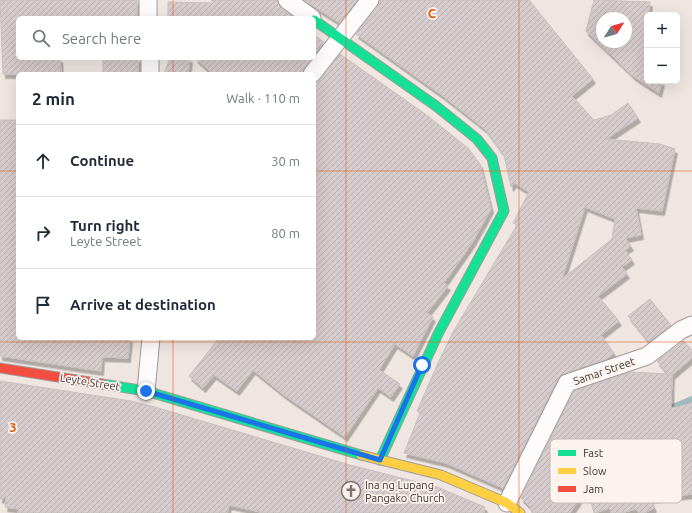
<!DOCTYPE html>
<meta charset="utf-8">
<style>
body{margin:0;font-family:Ubuntu,sans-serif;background:#f2f2f3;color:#1f2937}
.controls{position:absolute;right:12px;top:12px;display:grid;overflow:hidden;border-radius:6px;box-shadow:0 4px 16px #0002}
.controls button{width:36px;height:36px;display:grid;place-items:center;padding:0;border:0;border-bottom:1px solid #e0e1e3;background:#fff;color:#1f2937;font:20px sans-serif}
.compass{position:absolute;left:596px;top:12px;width:36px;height:36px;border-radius:50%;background:#fff;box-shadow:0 4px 16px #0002;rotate:53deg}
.stop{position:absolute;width:12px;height:12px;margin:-9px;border:3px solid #1a73e8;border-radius:50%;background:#fff}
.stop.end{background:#1a73e8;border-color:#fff;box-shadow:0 1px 4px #0008}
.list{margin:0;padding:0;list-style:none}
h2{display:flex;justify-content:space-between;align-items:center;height:52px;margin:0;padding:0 16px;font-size:17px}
h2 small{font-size:13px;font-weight:400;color:#747a83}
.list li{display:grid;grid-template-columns:26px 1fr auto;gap:12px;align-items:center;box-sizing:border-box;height:72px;padding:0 16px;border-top:1px solid #e0e1e3}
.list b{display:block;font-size:15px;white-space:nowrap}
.list p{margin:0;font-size:13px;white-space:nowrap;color:#747a83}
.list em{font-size:13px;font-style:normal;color:#747a83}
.icon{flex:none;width:22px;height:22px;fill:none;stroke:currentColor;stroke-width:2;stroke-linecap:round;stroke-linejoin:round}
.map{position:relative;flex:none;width:692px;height:513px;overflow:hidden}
.search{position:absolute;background:#fff;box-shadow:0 4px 16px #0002;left:16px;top:16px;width:300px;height:44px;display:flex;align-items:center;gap:10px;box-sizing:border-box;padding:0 14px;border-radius:6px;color:#747a83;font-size:15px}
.panel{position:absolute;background:#fff;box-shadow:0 4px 16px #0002;left:16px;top:72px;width:300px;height:268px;border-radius:6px}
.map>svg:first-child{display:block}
</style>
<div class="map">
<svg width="692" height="513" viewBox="0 0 692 513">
<defs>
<pattern id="building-hatch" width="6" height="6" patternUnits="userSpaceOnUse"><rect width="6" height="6" fill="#d7cccd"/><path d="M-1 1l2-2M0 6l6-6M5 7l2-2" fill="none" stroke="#b9b0b0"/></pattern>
<filter id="shadow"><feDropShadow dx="2.5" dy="4.5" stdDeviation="0" flood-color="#0004"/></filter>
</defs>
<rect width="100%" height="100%" fill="#efe6e2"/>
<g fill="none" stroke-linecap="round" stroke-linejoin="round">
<path stroke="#9eb9b9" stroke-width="6" d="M663 408 673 407 692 399"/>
</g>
<g fill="url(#building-hatch)" stroke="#c7c1c0" fill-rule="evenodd" filter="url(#shadow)">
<path d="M0 0H137V18H18V58H60L61 74H3Z"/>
<path d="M211 0H277L281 8 295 18H168V2L214 3Z"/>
<path d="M304 0H357L340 23Z"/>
<path d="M380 0H529L593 79 572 96 594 120 611 115 628 103 638 118 606 139 660 144 675 149 662 211 636 208 641 235 625 238 631 246 625 250 632 260 622 267 627 274 598 296 619 321 601 335 614 353 606 359 564 374 558 378 503 488 446 463 404 453 420 413 417 411 438 363 453 332 517 225 513 223 529 192 514 183 511 187 504 155 485 129 443 96 356 34 378 6ZM585 207 615 219 612 239 562 279Z"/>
<path d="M594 0 650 2 649 12 658 15H647V81H662L659 93 633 76 586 31ZM602 18H626V42H602Z"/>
<path d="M314 35 324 42 314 55Z"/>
<path d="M340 54 428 116 468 148 480 164 491 209 472 243 444 283 448 286 427 313 433 317 413 356 395 344 379 370 400 384 391 397 378 388 345 437 284 395 253 370 237 391 214 375 203 388 189 376 219 338H314V84L320 80Z"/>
<rect x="103" y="58" width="35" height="16"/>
<path d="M170 58H190L188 74H164Z"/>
<path d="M195 58H312L304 68 302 74H213Z"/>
<path d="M0 120H16L18 338H130L128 358 102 357 101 371 0 356Z"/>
<path d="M650 299 671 325 649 342 628 316Z"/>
<path d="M684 341 692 350V358L672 375 671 408 692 403V494L650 499 654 508 644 513H639L636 509 620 513H611L610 508 594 513 587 488 570 513H532L531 508 521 498 574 391 631 372 668 374 657 361Z"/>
<path d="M0 381 131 401 155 407 350 465 437 487 485 507 484 513H265L229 505 227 513H18L19 509 5 507 6 497 0 499Z"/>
</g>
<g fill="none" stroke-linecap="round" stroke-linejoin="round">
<g stroke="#a29b98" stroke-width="19">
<g id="street">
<path d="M148 0V18"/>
<path d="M287 0 312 18"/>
<path d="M150 74V58"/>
<path d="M312 74 370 0"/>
<path d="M146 391 151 338"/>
<path d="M507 503 567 383 647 356 681 330 692 325"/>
</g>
</g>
<g stroke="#a29b98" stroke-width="11">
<g id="fast">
<path d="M314 20 436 106 477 139 492 158 504 211 438 334 380 460"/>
<path d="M102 384 146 391 361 455"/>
</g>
</g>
<g stroke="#a29b98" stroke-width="11">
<path id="slow" d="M361 455 441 475 507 503 520 513"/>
</g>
<g stroke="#a29b98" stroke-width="11">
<path id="jam" d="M0 368 102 384"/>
</g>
<use href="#street" stroke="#fdfbfb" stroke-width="17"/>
<use href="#fast" stroke="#16e098" stroke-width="9"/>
<use href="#slow" stroke="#ffcf43" stroke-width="9"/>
<use href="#jam" stroke="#f24e42" stroke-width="9"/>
</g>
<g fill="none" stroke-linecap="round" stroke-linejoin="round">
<path stroke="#1a73e8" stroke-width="5" d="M146 391 380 460 422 365"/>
</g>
<path fill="none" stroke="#df570e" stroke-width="1" stroke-opacity="0.55" d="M173 0V18M346 0V513M519 0V513M173 58V74M0 171H18M314 171H692M173 338V513M0 342H692"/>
<defs>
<g id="church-ring" transform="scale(1)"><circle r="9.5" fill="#fdf3ee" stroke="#7b7470" stroke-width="1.5"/><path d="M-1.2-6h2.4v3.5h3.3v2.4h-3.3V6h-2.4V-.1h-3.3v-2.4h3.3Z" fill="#7b7470"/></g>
</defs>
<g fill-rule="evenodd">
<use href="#church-ring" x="351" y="491"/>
</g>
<g text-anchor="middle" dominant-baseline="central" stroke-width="3.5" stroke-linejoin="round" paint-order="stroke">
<g font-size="11" fill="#3d3733" stroke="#fdf3ee">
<text transform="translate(604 371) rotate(-19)">Samar Street</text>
<text transform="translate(90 382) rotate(9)">Leyte Street</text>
</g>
<g font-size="11" fill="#3d3733" stroke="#fdf3ee" text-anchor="start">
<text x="365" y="485">Ina ng Lupang<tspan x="365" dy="13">Pangako Church</tspan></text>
</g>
</g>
<rect x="550" y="439" width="132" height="64" rx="6" fill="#fdf3ee" stroke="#c3bbb6" stroke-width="1"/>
<rect x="558" y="450" width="18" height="6" fill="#16e098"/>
<rect x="558" y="468" width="18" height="6" fill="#ffcf43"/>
<rect x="558" y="486" width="18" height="6" fill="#f24e42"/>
<g font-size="11" fill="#3d3733">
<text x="583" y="457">Fast</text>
<text x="583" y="475">Slow</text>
<text x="583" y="493">Jam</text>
</g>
<g font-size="13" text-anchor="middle" font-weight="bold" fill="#df570e" stroke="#fdf3ee" stroke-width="3.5" stroke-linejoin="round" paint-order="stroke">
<text x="432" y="18">C</text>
<text x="13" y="432">3</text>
</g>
</svg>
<div class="controls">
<button>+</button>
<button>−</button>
</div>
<svg class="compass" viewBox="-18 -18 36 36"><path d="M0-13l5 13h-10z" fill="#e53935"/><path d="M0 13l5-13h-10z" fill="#747a83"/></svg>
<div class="stop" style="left:422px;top:365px"></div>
<div class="stop end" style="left:146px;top:391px"></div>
<div class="search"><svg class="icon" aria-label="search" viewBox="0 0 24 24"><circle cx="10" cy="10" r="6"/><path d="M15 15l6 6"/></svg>Search here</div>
<section class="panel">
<h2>2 min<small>Walk · 110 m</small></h2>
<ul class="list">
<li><svg class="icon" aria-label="ahead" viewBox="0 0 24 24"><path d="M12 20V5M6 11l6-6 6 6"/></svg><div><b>Continue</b></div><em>30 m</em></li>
<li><svg class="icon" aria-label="right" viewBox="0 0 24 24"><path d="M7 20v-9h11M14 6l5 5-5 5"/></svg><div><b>Turn right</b><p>Leyte Street</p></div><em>80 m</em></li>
<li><svg class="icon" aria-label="arrive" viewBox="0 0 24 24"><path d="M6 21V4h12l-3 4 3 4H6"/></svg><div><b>Arrive at destination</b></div></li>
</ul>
</section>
</div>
